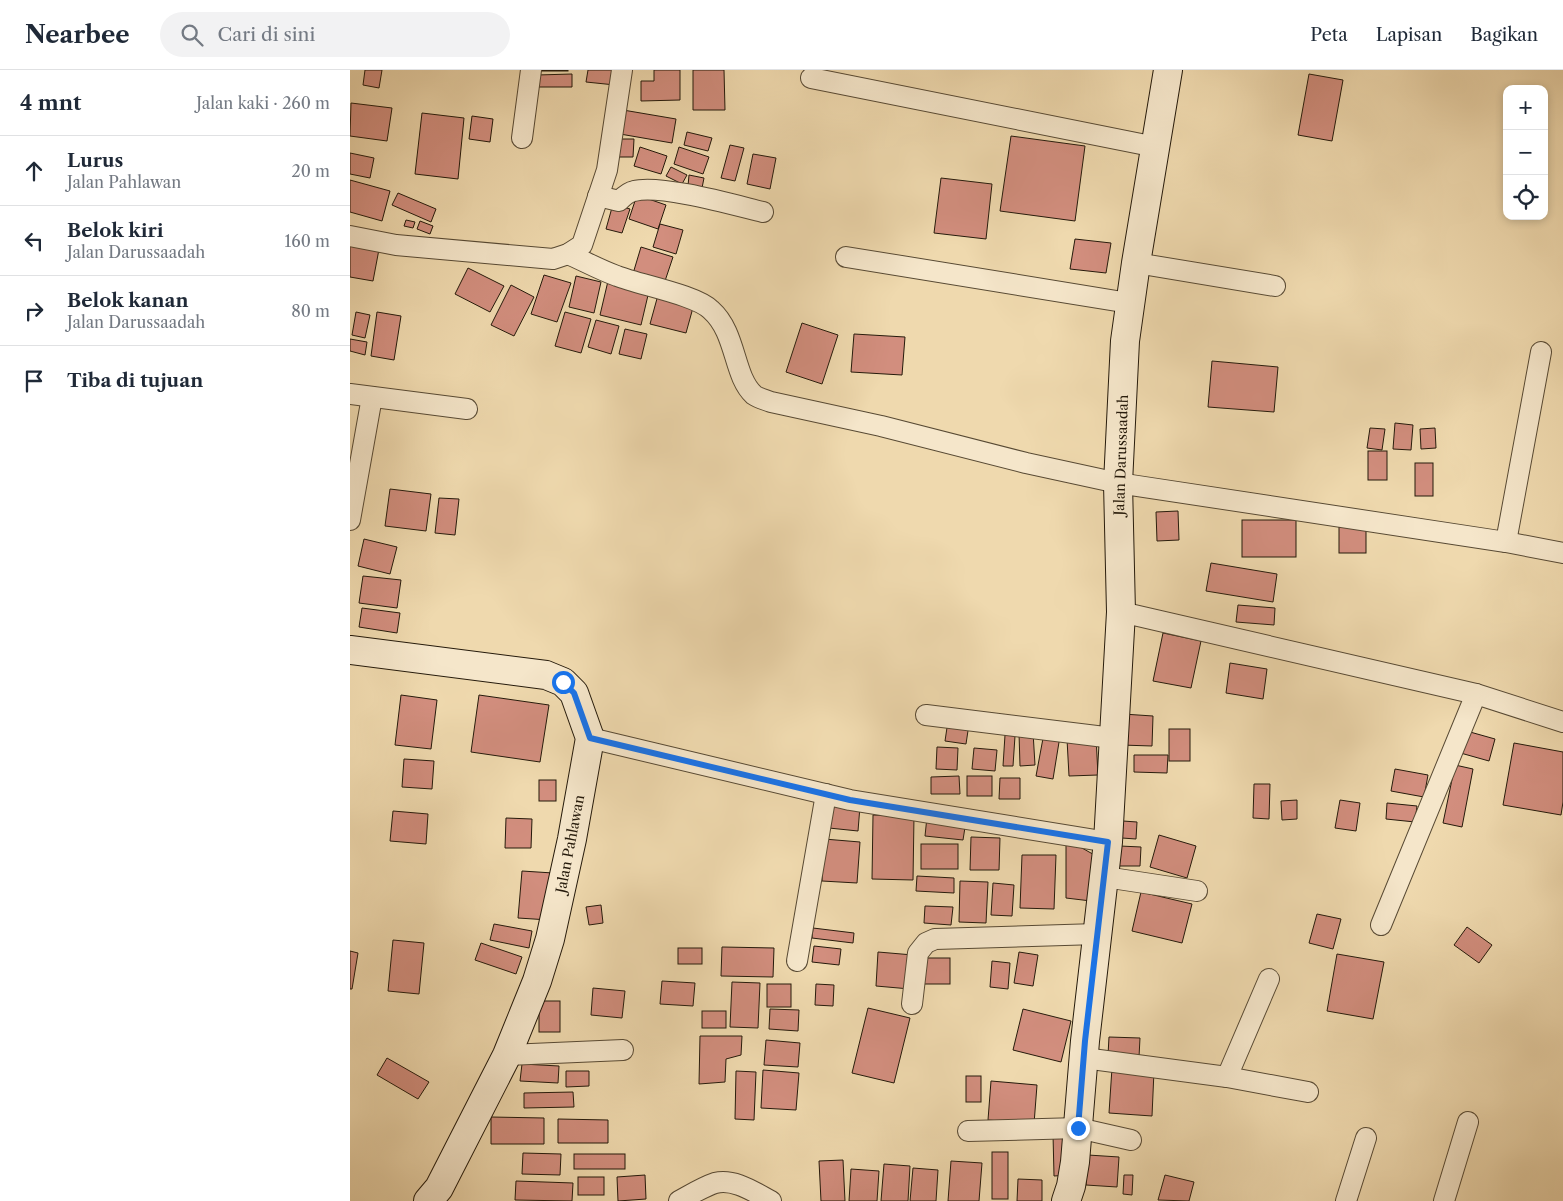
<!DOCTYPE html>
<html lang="id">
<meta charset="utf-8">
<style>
body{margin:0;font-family:"Libre Caslon Text",serif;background:#f2f2f3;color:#1f2937}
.controls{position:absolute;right:15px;top:15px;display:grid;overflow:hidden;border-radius:10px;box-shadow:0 2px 8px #0003}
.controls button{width:45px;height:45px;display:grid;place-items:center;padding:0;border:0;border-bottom:1px solid #e0e1e3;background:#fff;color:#1f2937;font:25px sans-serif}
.stop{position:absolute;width:15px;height:15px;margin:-11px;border:4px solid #1a73e8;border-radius:50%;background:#fff}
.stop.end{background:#1a73e8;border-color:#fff;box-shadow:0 1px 5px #0008}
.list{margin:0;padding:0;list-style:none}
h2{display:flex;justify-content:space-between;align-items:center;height:65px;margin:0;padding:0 20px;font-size:21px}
h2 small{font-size:16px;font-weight:400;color:#747a83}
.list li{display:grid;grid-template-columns:32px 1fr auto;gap:15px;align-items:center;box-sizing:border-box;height:70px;padding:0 20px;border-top:1px solid #e0e1e3}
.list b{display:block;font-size:19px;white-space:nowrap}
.list p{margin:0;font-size:16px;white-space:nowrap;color:#747a83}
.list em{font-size:16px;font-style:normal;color:#747a83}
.icon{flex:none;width:28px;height:28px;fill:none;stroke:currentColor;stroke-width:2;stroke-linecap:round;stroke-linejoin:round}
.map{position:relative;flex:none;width:1213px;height:1131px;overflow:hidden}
header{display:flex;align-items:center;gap:30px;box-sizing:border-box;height:70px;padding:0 25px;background:#fff;border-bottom:1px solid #e0e1e3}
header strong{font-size:24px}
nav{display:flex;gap:28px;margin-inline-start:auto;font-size:18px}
.search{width:350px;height:45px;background:#f2f2f3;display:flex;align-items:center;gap:12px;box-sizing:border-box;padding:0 18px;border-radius:28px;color:#747a83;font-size:19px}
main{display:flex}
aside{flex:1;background:#fff}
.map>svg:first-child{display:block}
</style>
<header>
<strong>Nearbee</strong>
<div class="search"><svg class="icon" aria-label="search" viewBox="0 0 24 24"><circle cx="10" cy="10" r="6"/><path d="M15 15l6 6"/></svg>Cari di sini</div>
<nav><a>Peta</a><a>Lapisan</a><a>Bagikan</a></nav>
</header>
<main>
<aside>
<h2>4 mnt<small>Jalan kaki · 260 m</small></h2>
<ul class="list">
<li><svg class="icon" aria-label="ahead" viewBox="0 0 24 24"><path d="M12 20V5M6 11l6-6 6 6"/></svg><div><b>Lurus</b><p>Jalan Pahlawan</p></div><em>20 m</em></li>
<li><svg class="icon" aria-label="left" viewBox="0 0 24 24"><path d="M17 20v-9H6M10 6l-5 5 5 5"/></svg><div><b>Belok kiri</b><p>Jalan Darussaadah</p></div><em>160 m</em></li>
<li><svg class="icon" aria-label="right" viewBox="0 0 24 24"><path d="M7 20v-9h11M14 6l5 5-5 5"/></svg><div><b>Belok kanan</b><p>Jalan Darussaadah</p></div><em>80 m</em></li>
<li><svg class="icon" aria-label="arrive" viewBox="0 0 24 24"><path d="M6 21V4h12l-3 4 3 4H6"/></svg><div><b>Tiba di tujuan</b></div></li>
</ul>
</aside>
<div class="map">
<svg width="1213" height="1131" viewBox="0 0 1213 1131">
<rect width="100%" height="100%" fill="#efd9ae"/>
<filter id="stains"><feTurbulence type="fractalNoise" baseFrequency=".004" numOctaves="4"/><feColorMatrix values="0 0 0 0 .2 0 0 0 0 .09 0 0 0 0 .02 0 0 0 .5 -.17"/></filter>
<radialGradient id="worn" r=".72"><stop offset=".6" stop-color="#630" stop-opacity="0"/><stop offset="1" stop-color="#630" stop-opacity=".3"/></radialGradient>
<g fill="#d28e7e" stroke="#251a0b">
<path d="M15 0H32L29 18 13 15Z"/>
<rect x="191" y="0" width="27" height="1"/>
<path d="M238 0H267L265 15 236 12Z"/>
<path d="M304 0H330V30L291 31V11H304Z"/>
<path d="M343 0H374L375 40H343Z"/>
<path d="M222 4V17H187V5Z"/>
<path d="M959 4 993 10 982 71 948 65Z"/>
<path d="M1 33 42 38 37 71 0 66Z"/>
<path d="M273 40 326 49 322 73 270 64Z"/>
<path d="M72 43 114 48 108 109 65 104Z"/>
<path d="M122 46 143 49 140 72 119 69Z"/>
<path d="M337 62 362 68 358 81 334 75Z"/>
<path d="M661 66 735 76 725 151 650 141Z"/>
<path d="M267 69H284L283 87H267Z"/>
<path d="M380 75 394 78 385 111 371 108Z"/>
<path d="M290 77 317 86 311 104 284 96Z"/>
<path d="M329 77 359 87 353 104 324 94Z"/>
<path d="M0 83 24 88 20 108 0 104Z"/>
<path d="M403 84 426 88 420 119 397 114Z"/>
<path d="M321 97 337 105 332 114 316 106Z"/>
<path d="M339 105 354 108 352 118 338 116Z"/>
<path d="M591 108 642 114 636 169 584 163Z"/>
<path d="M0 110 40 121 32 151 0 142Z"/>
<path d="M48 123 86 139 81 152 42 135Z"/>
<path d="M287 125 316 135 308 159 279 149Z"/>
<path d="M263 134 280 139 272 163 256 159Z"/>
<path d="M56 150 65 152 63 158 54 156Z"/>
<path d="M70 151 83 156 80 164 67 159Z"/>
<path d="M310 154 333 160 326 184 303 177Z"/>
<path d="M0 169 30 174 23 211 0 207Z"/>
<path d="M725 169 761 173 756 203 720 199Z"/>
<path d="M291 177 323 187 313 217 282 207Z"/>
<path d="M118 198 154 216 140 242 105 224Z"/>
<path d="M194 205 221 213 207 252 181 244Z"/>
<path d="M226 206 251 212 244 243 219 237Z"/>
<path d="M258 211 299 221 291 255 250 245Z"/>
<path d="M161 215 184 227 164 266 141 255Z"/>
<path d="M308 225 344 234 336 263 300 254Z"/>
<path d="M6 242 20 245 15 268 2 265Z"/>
<path d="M27 242 51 246 44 290 21 286Z"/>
<path d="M215 242 241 249 231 283 205 276Z"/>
<path d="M246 250 269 256 261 284 238 277Z"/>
<path d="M452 253 488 265 472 314 436 302Z"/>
<path d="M275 259 297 264 291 289 269 284Z"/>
<path d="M504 264 555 267 552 305 501 302Z"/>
<path d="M0 269 17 272 15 285 0 281Z"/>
<path d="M862 291 928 297 924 342 858 337Z"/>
<path d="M1045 353 1063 355 1061 380 1043 379Z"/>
<path d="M1020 358 1035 359 1032 380 1017 378Z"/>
<path d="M1085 358 1086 378 1071 379 1070 359Z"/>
<rect x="1018" y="381" width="19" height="29"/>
<rect x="1065" y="393" width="18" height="33"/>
<path d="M40 419 81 424 76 461 35 456Z"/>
<path d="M89 428 109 429 105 465 85 463Z"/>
<path d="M828 441 829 470 807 471 806 442Z"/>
<rect x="892" y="450" width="54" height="37"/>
<rect x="989" y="457" width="27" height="26"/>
<path d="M14 469 47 477 40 504 8 496Z"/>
<path d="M861 493 927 504 923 532 856 521Z"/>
<path d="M13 506 51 510 47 538 9 533Z"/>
<path d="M888 535 925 538 924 555 886 552Z"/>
<path d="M12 538 50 543 47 563 9 557Z"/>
<path d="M813 563 851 571 841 618 803 611Z"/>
<path d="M880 593 917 599 913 629 876 623Z"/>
<path d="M51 625 87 630 81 679 45 675Z"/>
<path d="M129 625 199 635 190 692 121 682Z"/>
<path d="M773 644 803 646 802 676 771 675Z"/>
<path d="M598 651 619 654 616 674 595 671Z"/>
<rect x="819" y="659" width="21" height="32"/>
<path d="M1113 660 1145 669 1139 691 1107 682Z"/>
<path d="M683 662 685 695 670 696 669 663Z"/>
<path d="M694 663 710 666 703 709 686 706Z"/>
<path d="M655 665 665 666 663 696H653Z"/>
<path d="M746 667 748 705 719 706 717 669Z"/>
<path d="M1164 673 1213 682V732L1211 745 1153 735Z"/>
<path d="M587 677 608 678 607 700 586 699Z"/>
<path d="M624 678 647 680 645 701 622 699Z"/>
<path d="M784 685H818L817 703 784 702Z"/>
<path d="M54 689 84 691 82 719 52 717Z"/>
<path d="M1105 695 1123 699 1112 757 1093 753Z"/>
<path d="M1045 699 1078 705 1074 727 1041 721Z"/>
<path d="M609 706 610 724H581V707Z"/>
<rect x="617" y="706" width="25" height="20"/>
<path d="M650 708H670V729H649Z"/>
<rect x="189" y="710" width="17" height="21"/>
<path d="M904 714H920L919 749 903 748Z"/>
<path d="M947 730V749L932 750 931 731Z"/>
<path d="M990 730 1010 733 1006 761 985 758Z"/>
<path d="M481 733 510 736 508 761 479 758Z"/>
<path d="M1037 733 1067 736 1065 752 1036 749Z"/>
<path d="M43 741 78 744 76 774 40 771Z"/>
<path d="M523 745 564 746 563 810 522 809Z"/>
<path d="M577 747 616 751 613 770 575 766Z"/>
<path d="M156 748 182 749 181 778H155Z"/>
<path d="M773 751 787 752 786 769 772 768Z"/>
<path d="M809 765 846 776 837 808 800 797Z"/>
<path d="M621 767 650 768 649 800H620Z"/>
<path d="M474 769 510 772 507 813 472 811Z"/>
<path d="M716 769 748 787 741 831 716 828Z"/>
<rect x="571" y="774" width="37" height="25"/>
<path d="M770 776 791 777 790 796H769Z"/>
<path d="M672 785H706L704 839 670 838Z"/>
<path d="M172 801 203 803 199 850 168 848Z"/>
<path d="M567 806 604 808V823L566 821Z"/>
<path d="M610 811 638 812 636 853 609 852Z"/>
<path d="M643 813 664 815 662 846 641 845Z"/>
<path d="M791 822 842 834 832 873 782 861Z"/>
<path d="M251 835 253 853 239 855 236 837Z"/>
<path d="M575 836 603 837 601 855 574 853Z"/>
<path d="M967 844 991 849 983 879 959 873Z"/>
<path d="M144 854 182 861 179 878 140 870Z"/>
<path d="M1117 857 1142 875 1129 893 1104 875Z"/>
<path d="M463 858 504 863 503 873 462 868Z"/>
<path d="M43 870 74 873 69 924 38 921Z"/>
<path d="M131 873 172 887 166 904 125 890Z"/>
<path d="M464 876 491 879 489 895 462 892Z"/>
<path d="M372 877 424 878 423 907 371 906Z"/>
<rect x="328" y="878" width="24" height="16"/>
<path d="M0 881 8 883 2 919H0Z"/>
<path d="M528 882 563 885 560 919 526 916Z"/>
<path d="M669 882 688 885 683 916 664 913Z"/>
<path d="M987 884 1034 892 1023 949 977 941Z"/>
<rect x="573" y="888" width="27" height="26"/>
<path d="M642 891 660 893 658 919 640 917Z"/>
<path d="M312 911 345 913 343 936 310 934Z"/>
<path d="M382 912 410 913 408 958 380 957Z"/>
<rect x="417" y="914" width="24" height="23"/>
<path d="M466 914 484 915 483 936 465 935Z"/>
<path d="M243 918 275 921 272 948 241 945Z"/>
<rect x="189" y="931" width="21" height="31"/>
<path d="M518 938 560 948 544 1013 502 1003Z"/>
<path d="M420 939 449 940 448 961 419 959Z"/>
<path d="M673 939 721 951 711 992 663 980Z"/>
<rect x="352" y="941" width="24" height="17"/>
<path d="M350 966H392L391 985 376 989 375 1012 349 1014Z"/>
<path d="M759 967 790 968 789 987 758 985Z"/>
<path d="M416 970 450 973 448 997 414 995Z"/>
<path d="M37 988 79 1012 68 1029 27 1005Z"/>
<path d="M172 994 209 996 208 1013 170 1011Z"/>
<path d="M762 998 804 1001 802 1046 759 1043Z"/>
<path d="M413 1000 449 1003 446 1040 411 1038Z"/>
<path d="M216 1001H239V1016L216 1017Z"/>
<path d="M386 1001 406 1002 404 1050 385 1049Z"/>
<rect x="616" y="1006" width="15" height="26"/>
<path d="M641 1011 687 1015 684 1054 638 1050Z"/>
<path d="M223 1022 224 1037 174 1038V1023Z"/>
<path d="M141 1047 194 1048V1074H141Z"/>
<path d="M208 1049 258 1050V1073H208Z"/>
<path d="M703 1064H719L720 1105 704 1106Z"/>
<rect x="642" y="1082" width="16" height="47"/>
<path d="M173 1083 211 1084 210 1105 172 1104Z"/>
<rect x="224" y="1084" width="51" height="15"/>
<path d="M738 1085 769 1087 767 1117 736 1115Z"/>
<path d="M493 1090 495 1131H471L469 1091Z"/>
<path d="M601 1091 632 1093 629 1131H598Z"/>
<path d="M534 1094 560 1096 558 1131H531Z"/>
<path d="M563 1098 588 1100 586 1131H560Z"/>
<path d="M501 1099 529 1101 527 1131H499Z"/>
<path d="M295 1105 296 1129 268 1131 267 1107Z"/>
<path d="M774 1105H783L782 1125 773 1124Z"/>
<path d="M815 1105 844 1112 839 1131 808 1130Z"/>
<rect x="228" y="1107" width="26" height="18"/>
<path d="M668 1109 692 1110V1131H667Z"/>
<path d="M166 1111 223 1113 222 1131 165 1130Z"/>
</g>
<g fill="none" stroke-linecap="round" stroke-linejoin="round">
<g stroke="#584a34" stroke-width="22">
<g id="street">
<path d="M461 8 806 77"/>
<path d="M172 68 181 0"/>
<path d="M248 126 269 131C273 127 278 122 284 121 310 114 384 135 413 142"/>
<path d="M0 166 46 175 203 189 218 184 232 175 257 100 272 0"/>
<path d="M218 184C234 191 250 200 267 206 290 215 346 225 361 240 387 263 383 306 404 325 408 328 416 330 421 332L531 356 676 393 768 413 1156 472 1213 483"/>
<path d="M496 187 779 233"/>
<path d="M786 193 925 216"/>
<path d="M0 324 117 339"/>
<path d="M0 450 22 327"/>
<path d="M1156 472 1191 282"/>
<path d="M771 542 1126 624 1213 652"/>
<path d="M576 645 763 668"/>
<path d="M240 668 500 730 758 772"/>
<path d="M755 807 847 821"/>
<path d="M1031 855 1126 624"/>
<path d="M447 891 476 724"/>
<path d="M562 934 568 883 576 873 585 869 747 864"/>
<path d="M157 985 273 980"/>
<path d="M734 988 877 1007 919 909"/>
<path d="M877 1007 958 1022"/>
<path d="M618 1061 728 1058 781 1070"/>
<path d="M329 1131C340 1125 353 1117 365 1113 384 1108 404 1122 421 1131"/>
<path d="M996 1131 1016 1068"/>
<path d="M1094 1131 1118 1052"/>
</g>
</g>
<g stroke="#251a0b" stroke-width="30">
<g id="secondary">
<path d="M0 580 196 605 213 612 224 623 240 668 222 769 200 869 187 911 157 985 89 1118 78 1131"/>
<path d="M716 1131 721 1116 725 1092 735 971 758 772 771 542 768 413 775 271 786 193 818 0"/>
</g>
</g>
<use href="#street" stroke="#f5e6ca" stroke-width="20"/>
<use href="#secondary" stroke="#f5e6ca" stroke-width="28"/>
</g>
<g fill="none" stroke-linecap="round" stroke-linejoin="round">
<path stroke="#1a73e8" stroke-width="6" d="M213 612 224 623 240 668 500 730 758 772 735 971 728 1058"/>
</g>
<g text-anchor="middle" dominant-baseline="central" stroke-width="4.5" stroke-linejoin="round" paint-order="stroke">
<g font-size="14" fill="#251a0b" stroke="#f5e6ca">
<text transform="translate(771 385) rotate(-88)">Jalan Darussaadah</text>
<text transform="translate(220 774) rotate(-79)">Jalan Pahlawan</text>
</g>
</g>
<rect width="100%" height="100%" filter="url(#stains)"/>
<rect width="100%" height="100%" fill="url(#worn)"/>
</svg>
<div class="controls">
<button>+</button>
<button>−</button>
<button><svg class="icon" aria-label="locate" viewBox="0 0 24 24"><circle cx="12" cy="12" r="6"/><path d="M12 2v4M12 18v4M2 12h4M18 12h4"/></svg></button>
</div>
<div class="stop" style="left:213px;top:612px"></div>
<div class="stop end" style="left:728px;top:1058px"></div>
</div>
</main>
